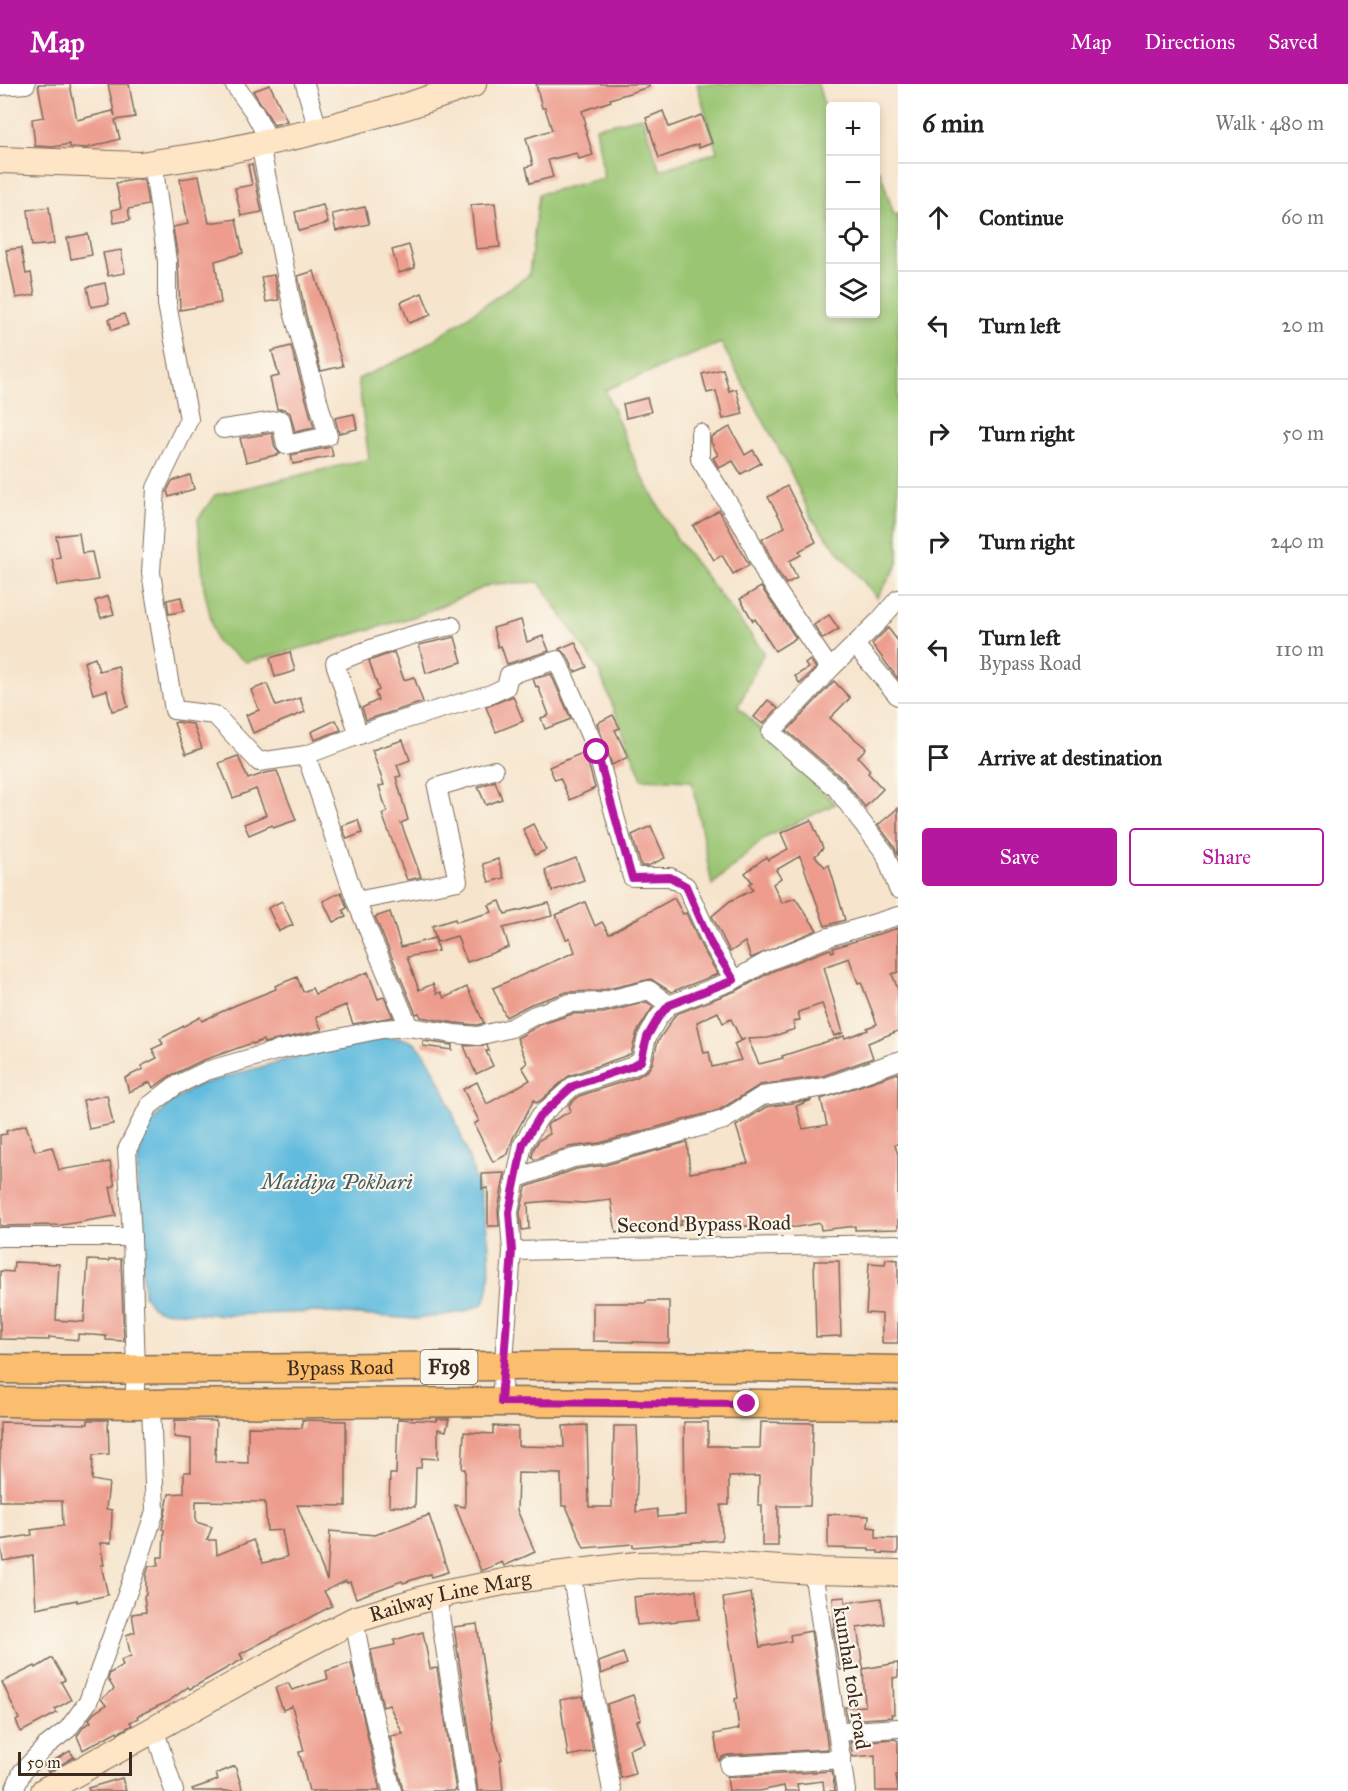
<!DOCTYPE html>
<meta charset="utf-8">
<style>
body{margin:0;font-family:"IM FELL Great Primer",serif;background:#f2f2f2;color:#222}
.controls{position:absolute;right:18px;top:18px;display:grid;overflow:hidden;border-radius:6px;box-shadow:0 3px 9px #0003}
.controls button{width:54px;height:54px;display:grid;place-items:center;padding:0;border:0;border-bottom:2px solid #e0e0e0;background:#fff;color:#222;font:30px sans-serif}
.scale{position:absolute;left:18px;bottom:15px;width:114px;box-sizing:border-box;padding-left:6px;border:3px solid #3b2a1e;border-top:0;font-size:16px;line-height:21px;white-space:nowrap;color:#3b2a1e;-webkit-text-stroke:4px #fbf7ec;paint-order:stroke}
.stop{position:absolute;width:18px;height:18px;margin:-14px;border:4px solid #b5179e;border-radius:50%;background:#fff}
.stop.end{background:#b5179e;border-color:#fff;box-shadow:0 2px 6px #0008}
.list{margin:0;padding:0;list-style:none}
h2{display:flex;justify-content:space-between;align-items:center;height:78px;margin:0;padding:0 24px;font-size:26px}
h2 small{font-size:20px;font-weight:400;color:#767676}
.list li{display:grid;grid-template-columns:39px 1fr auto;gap:18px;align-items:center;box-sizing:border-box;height:108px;padding:0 24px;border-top:2px solid #e0e0e0}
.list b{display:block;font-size:22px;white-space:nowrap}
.list p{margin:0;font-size:20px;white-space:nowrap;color:#767676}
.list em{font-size:20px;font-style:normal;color:#767676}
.actions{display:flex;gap:12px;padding:18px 24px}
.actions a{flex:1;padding:14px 0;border:2px solid #b5179e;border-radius:6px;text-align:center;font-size:21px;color:#b5179e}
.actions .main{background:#b5179e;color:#fff}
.icon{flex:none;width:33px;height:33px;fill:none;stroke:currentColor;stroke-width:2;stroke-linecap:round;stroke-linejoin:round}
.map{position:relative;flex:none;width:898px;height:1707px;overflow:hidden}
header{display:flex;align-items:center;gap:36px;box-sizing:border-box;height:84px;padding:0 30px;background:#b5179e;color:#fff}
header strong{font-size:28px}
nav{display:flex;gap:33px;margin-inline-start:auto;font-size:21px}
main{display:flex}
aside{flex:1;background:#fff}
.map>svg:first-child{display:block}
</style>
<header>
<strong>Map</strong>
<nav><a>Map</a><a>Directions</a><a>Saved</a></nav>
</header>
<main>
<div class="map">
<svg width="898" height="1707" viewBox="0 0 898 1707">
<rect width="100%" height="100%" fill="#fbf7ec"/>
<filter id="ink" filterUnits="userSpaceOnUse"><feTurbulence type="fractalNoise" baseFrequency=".0167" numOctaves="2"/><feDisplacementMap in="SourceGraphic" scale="12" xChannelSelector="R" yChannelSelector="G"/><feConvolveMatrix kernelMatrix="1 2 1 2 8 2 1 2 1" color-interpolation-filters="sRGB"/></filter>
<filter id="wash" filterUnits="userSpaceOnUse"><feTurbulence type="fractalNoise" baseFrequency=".008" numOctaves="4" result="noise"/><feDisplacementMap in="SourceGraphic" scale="24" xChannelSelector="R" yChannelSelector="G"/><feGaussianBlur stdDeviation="1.35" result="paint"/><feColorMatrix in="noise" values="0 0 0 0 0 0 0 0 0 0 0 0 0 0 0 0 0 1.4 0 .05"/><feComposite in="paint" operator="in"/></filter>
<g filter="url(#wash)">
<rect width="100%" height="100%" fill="#f6e4cc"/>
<path fill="#9ac572" stroke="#6a7848" stroke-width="1.5" d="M697 0H818L830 42V230H876V85L880 87 894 131 898 130V161L896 162 898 172V480L877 514 812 435 788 382 721 259 605 306 639 387 679 458 764 568 738 623 835 720 765 754 712 801 692 697 642 695 598 585 539 498 492 500 417 532 322 559 246 578 216 558 204 504 198 435 215 411 369 375 358 295 412 270 529 191 539 110 604 94 596 43 642 33 660 86 717 68Z"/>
<path fill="#60bbde" stroke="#4e727e" stroke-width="1.5" d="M387 953C397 954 409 954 417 961 442 984 477 1095 484 1130 489 1153 494 1201 483 1220L463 1228 416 1235 317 1228 228 1231 161 1227 152 1223 144 1211 137 1091 139 1064 150 1041 168 1020 198 1001 310 969 348 955Z"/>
<g id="blocks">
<g fill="#ed9c8d" fill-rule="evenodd">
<path d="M38 0H70L77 36 113 27 115 32 108 0H129L135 33 115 36 120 55 87 64 70 63 69 60 53 63 35 62 32 35 44 33Z"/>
<path d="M536 0H649V3L610 15 611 17 582 27 586 40 584 41 593 71 579 75 577 69 548 76 553 93 530 99 526 83 533 81 526 54 552 46 545 24H542Z"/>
<path d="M270 1 287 37 274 41 253 7Z"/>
<path d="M663 27 669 43 702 31 712 59 699 64 698 60 659 74 646 34Z"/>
<path d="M252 80 262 128 241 132 235 104 252 101 248 81Z"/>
<path d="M199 92 209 139 236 135 243 169 215 177 221 219 180 226 178 176 173 143 188 140 180 95Z"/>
<path d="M134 96H144L148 121 128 125 130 136 114 139 112 126 121 124 116 99Z"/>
<path d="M495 119 500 163 476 165 471 121Z"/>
<path d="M323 121 328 139 299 147 295 128Z"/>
<path d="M49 123 54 160 32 162 28 126Z"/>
<path d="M365 123 369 140 336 147 332 130Z"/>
<path d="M88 150 92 171 71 175 67 154Z"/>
<path d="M409 161 415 184 399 189 392 166Z"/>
<path d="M21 164 26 190 31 189 35 211 16 214 6 166Z"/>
<path d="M121 166 125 189 108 192 103 169Z"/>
<path d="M314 187 343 282 321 287 305 228 298 192Z"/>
<path d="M274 191 279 216 266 218 261 193Z"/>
<path d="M105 199 109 220 91 223 87 203Z"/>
<path d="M422 209 431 231 409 239 401 218Z"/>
<path d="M124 230 128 241 112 246 109 235Z"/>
<path d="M291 262 314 344 295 348 290 329 284 325H277L270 294 279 292 272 267Z"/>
<path d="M723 285 729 307 736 305 743 330 723 335 716 307 707 309 702 290Z"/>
<path d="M647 314 651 328 626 334 623 320Z"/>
<path d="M354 330 357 345 339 349 335 334Z"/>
<path d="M730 343 745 371 753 366 761 379 741 390 733 377 719 384 713 374 718 371 711 358V353Z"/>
<path d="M272 349 275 364 280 370 246 378 240 354Z"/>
<path d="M331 363 333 372 293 380 291 371Z"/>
<path d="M190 391 194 405 169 413 167 407 172 397Z"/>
<path d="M787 402 816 458 799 467 801 471 789 477 797 494 786 500 776 485 762 455 785 443 768 413Z"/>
<path d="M719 426 749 481 733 490 722 471 714 476 693 442Z"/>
<path d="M79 449 82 469 92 468 98 496 58 502 52 475 60 473 56 452Z"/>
<path d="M761 503 796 554 775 567 755 535 753 537 740 515Z"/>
<path d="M108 512 114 530 101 534 95 517Z"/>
<path d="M181 513 184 527 169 530 167 516Z"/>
<path d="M829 531 839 545 823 555 814 541Z"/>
<path d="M521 536 527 558 543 552 549 567 507 580 501 562 498 563 493 544Z"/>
<path d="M888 544 898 557V595L872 560Z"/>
<path d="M455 553 462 578 426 589 419 561Z"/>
<path d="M575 558 587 583 575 588 567 571 559 565Z"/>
<path d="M290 568 295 587 275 593 270 574Z"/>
<path d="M394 568 404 596 414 593 423 618 366 636 362 624 378 616 375 608 379 606 369 577Z"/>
<path d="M95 574 99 587 118 582 128 623 112 627 107 606 93 610 84 578Z"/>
<path d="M810 576 816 584 800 600 795 592 808 584 805 580Z"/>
<path d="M551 590 571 635 545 645 541 634 549 631 538 602 536 603 533 595Z"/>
<path d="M834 597 850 614 830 634 866 664 858 673 870 686 868 689 883 705 865 723 843 695 787 647Z"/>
<path d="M267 600 276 622 300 614 305 628 253 649 246 631 259 626 251 606Z"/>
<path d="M513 612 523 637 496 648 486 623Z"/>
<path d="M768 616 778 624 763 640 754 633Z"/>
<path d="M613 631 620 644 615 646 628 673 612 681 597 639Z"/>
<path d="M336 636 341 646 314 656 311 648Z"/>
<path d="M177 638 193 640 202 664 186 670 174 639Z"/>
<path d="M403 656 410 676 397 681 401 692 396 693 408 736 401 739 421 793 407 796 382 730 387 728 379 702 384 701 372 666Z"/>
<path d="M585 668 595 704 570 716 560 694 555 696 549 683Z"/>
<path d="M238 672 248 695 265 689 277 687 296 736 273 744 272 741 249 751 244 740 266 731 256 705 233 714 219 679Z"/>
<path d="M495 697 502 715 486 721 478 703Z"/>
<path d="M898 724V772L894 762 878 741Z"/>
<path d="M358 736 362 749 347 755 342 742Z"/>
<path d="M811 736 823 764 815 772 825 783 829 781 845 836 825 842 800 772 776 786 781 794 773 800 782 819 795 814 817 846 751 874 745 858 730 868 712 832 730 817 753 806 749 800 752 798 745 789 766 773 768 776 788 765 781 749Z"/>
<path d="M533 740 546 766 535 771 523 745Z"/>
<path d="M651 742 665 774 648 782H641L632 751Z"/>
<path d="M576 774 584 796 552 807 545 786Z"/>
<path d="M498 775 504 794 489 798 483 780Z"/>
<path d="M341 808 347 824 343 826 346 833 333 838 323 817Z"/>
<path d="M674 814 683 830 686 829 702 864 718 890 671 908 651 895 599 907 567 908 531 920 506 933 493 904 575 868 570 854 566 855 556 831 585 818 595 842 602 838 609 850Z"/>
<path d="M282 817 293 841 279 847 268 824Z"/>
<path d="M500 817 505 830 549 819 552 832 503 844 509 863 467 878 457 852 437 858 432 842 455 835 456 838 492 828 489 821Z"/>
<path d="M390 828 401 863 435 854 438 867 407 873 419 906 433 900 437 910 441 908 444 914 467 903 484 939 477 941 455 939 421 933 419 929 416 930 375 833Z"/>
<path d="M898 844V888L892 890 898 906V947L868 959 873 974 823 992 760 1001 719 1026 600 1059 569 1063 534 1076 532 1072 534 1064 539 1056 550 1050 547 1042 549 1039 571 1027 569 1021 579 1012 637 993 648 986 652 980 658 957 676 930 738 906 773 887 830 865 832 868 834 867 833 864ZM849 874 858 899 861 898 877 940 867 944 868 946 845 954 844 952 782 972 783 974 759 980 748 955 768 954 795 945 793 938 800 936 798 928 822 920 834 952 843 949 824 883ZM718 928 723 939 731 935 741 956 745 955 734 960 741 976 712 983 709 968 704 969 697 938Z"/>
<path d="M368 888 378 915 384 913 393 933 353 940 346 921 316 933 322 946 264 959 263 956 253 960 252 959 201 977 170 992 153 1004 150 998 129 1008 125 994 143 985 141 982 157 974 152 965 163 960 160 955 200 933 202 937 236 921 276 905 275 902 297 893 303 908 312 904 315 910Z"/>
<path d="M647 918 653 923 637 948 631 970 569 992 540 1017 536 1019 534 1016 513 1054 508 1070 493 1078 474 1040 479 1037 463 1005 477 998 487 1020 530 996 522 983 527 979 517 954 540 941 572 930 603 929Z"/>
<path d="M423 957 452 961V966L423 962Z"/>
<path d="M487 961 489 967H486L493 982 476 990 464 962Z"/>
<path d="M898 989V1059L895 1061 898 1071V1145L855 1146V1142L821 1146 820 1139 797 1143 750 1145 749 1142 727 1143 713 1146 710 1136 681 1137V1141L659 1144 658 1142 616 1149 611 1116 584 1119 550 1117 528 1119 529 1145 522 1146 520 1129 526 1103 576 1085 605 1081 687 1058 690 1089 748 1079 736 1042 766 1023 812 1016 796 1022 803 1045 827 1041 821 1015Z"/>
<path d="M107 1011 113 1040 89 1045 83 1016Z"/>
<path d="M26 1041 35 1067 52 1063 59 1086 110 1078 115 1102 110 1103 116 1132 62 1141 0 1142V1051L7 1050 6 1047Z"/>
<path d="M505 1089 498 1126 499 1142H488V1104L482 1105V1090Z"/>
<path d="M109 1175H121L124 1257 106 1256V1252L78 1250V1256L49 1253V1256L0 1255V1187L13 1188 14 1178 59 1180 56 1236 84 1238 88 1176 109 1177Z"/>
<path d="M886 1175 898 1176V1259H882V1230L866 1229 869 1179 885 1180Z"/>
<path d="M814 1177H839L841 1252 816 1253Z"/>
<path d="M646 1217H669V1259L593 1257V1219H646Z"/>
<path d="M398 1335 437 1337V1335H449L446 1347 438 1345V1375L422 1374 421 1384H416L415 1423 389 1422 390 1390H396Z"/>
<path d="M88 1336H108L109 1370 93 1371 92 1396 109 1399 106 1425 112 1426 111 1459H100L104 1481H101L108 1511 77 1518V1516L36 1524 33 1472 3 1477 0 1456 32 1451 31 1446 63 1442 62 1417H0V1338L88 1340Z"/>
<path d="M175 1336 216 1337 215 1378 248 1379V1343L302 1344V1336L346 1337V1422L297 1421 327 1496 330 1447 375 1451 429 1431 448 1488 431 1493 430 1490 403 1499 402 1497 356 1514 350 1498 347 1499 346 1497 324 1507 332 1522 240 1570 243 1575 190 1605 188 1603 169 1617 137 1632 138 1634 130 1638 132 1641 118 1649 117 1647 83 1666 77 1652 84 1642 91 1638 89 1635 94 1629 106 1621 101 1615 114 1605 108 1595 110 1589 123 1582 121 1576 131 1572 126 1551 135 1548 132 1530 146 1528 144 1512 146 1511V1491L149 1482H158V1473H163L164 1446 162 1445 169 1410 184 1409V1388H191V1355L174 1353ZM196 1417 265 1418 267 1447 282 1446 287 1473 263 1479 253 1456 217 1471 216 1456H207L212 1443 196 1438Z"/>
<path d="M684 1338H708V1362H728V1364H760L761 1338 813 1339 810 1422H778V1462H762V1421H758L759 1392 729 1393V1421H721L722 1456 633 1463V1460L584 1464 566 1422H562L561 1390 518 1389 517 1426 535 1468 504 1482 502 1478 481 1487 455 1421 465 1423V1385H462L464 1348 493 1350V1342L518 1343V1362L564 1363 563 1342 587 1341 589 1423H612L614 1342H637L638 1370 636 1428 657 1425 658 1433 685 1431Z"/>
<path d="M828 1430 869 1432 868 1443 876 1444V1454L898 1455V1470L878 1469V1467H869V1465L828 1464Z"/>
<path d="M696 1506 699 1535 637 1541 634 1513Z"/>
<path d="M751 1509 760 1563 791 1557 790 1551 811 1547 828 1665 728 1671 722 1673 719 1677 714 1650 739 1645 735 1615 738 1614 723 1514Z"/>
<path d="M845 1513V1519L881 1514 885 1540 857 1544 863 1583 840 1586 833 1544 835 1543 833 1514Z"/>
<path d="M477 1540 492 1643 502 1675 500 1676 503 1707H478L454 1543Z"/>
<path d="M423 1548 430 1585 437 1584 456 1707H403L390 1652 403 1650 389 1621 383 1623 378 1602 371 1566 395 1561 394 1556Z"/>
<path d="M623 1569 627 1580 601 1590 599 1578Z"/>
<path d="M52 1574 65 1596 61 1598 71 1616 55 1625 57 1629 21 1648 16 1637 19 1635 2 1598 35 1582 36 1584Z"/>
<path d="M351 1579 380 1707H309L299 1668 304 1667 292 1622 283 1626 275 1604 288 1599 292 1606 328 1595 326 1587Z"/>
<path d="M898 1579V1593L893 1594 894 1630H891L892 1633 847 1636 845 1623 865 1622 863 1585Z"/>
<path d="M633 1611 641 1635 637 1637 645 1659 629 1665 635 1690 621 1694 607 1620Z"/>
<path d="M583 1612 593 1667 568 1672 560 1616Z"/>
<path d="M895 1655 898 1657V1691H896L898 1707H876L875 1671 853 1673 850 1658Z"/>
<path d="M70 1667 74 1673 48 1688 44 1682Z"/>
<path d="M235 1682 243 1707H193L192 1705 218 1696 216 1690Z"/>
<path d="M832 1687 835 1707H824L823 1697 797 1700 798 1707H785L784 1702 760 1707H729L727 1693Z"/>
<path d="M122 1694 126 1707H89L88 1704Z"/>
</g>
</g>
</g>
<g filter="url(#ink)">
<use href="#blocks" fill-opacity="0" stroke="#7c6b5b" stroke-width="1.5"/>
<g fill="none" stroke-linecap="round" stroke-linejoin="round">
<g stroke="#7c6b5b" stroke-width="20">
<g id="street">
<path d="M234 0 254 28 270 58"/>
<path d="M305 0 318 46"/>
<path d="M0 2 26 0"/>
<path d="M153 79 167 177V220L189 335 156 404 151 489 174 626 215 631 259 678 306 671 356 817 409 943"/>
<path d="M223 345 281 336 286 361 328 352 294 231 260 60"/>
<path d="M700 349V375L746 447 766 491 830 585"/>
<path d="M898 515 879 537 830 585 771 648 836 704 885 769 898 805"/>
<path d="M855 561 898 612"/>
<path d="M359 651 335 579C373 563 411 549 452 542"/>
<path d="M306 671 383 642 491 610 506 603 509 591 557 576 597 668 632 793H670L686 802 712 859 734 896"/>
<path d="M356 817 458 797 437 703 494 686"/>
<path d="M515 1095 573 1074 602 1070 658 1055 724 1036 762 1012 826 1003 898 977"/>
<path d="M0 1153H132"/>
<path d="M512 1167 898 1160"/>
<path d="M501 1318 512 1167 509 1128 523 1060 540 1032 573 1002 633 982 641 977 647 953 658 934 669 921 734 896 768 877 829 853 898 832"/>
<path d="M134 1320 136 1287 132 1153 127 1066 149 1022 175 1002 206 987 279 966 382 945 409 943 454 950 478 952 511 944 535 931 570 919 601 918 649 906 669 921"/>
<path d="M813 1487 846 1707"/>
<path d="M571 1490 612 1707"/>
<path d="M437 1511 467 1707"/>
<path d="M354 1536 367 1604 392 1707"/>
<path d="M154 1644 174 1707"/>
<path d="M838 1648 898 1644"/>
<path d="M729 1682 842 1675"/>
<path d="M14 1707 22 1688 46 1662 68 1645 88 1618 136 1485 155 1427 151 1320"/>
</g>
</g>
<g stroke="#7c6b5b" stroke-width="28">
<g id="secondary">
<path d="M0 76 140 81 211 70 305 50 407 22 473 0"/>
<path id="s1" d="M44 1707 296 1566 354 1536 437 1511 514 1496 636 1481 704 1480 813 1487 898 1489"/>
</g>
</g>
<g stroke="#7c6b5b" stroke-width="31">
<g id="primary">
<path id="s2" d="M0 1285C168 1287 336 1283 503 1282 635 1281 766 1283 898 1286"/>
<path d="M0 1318 134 1320 501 1318 898 1321"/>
</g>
</g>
<use href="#street" stroke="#fff" stroke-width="18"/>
<use href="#secondary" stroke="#fde5c5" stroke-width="26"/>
<use href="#primary" stroke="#fabe6e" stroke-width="28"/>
</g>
</g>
<g fill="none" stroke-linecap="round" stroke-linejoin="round" filter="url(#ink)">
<path stroke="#b5179e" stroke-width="8" d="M597 668 632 794 670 793 686 802 711 860 734 896 669 921 658 934 647 953 641 977 633 982 573 1002 540 1032 523 1060 509 1128 512 1167 501 1318 747 1320"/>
</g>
<g text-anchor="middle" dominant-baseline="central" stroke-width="4.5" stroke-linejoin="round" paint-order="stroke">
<rect fill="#fbf7ec" stroke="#75685c" stroke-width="1.5" x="420.5" y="1266" width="57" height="34" rx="4.5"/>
<g font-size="20" font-weight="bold" fill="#3b2a1e">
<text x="449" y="1283">F198</text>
</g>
<g font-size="21" fill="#3b2a1e" stroke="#fbf7ec">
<text transform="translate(704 1140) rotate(-1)">Second Bypass Road</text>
<text stroke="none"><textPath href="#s2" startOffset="340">Bypass Road</textPath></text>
<text stroke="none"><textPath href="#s1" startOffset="453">Railway Line Marg</textPath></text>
<text transform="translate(852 1594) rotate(81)">kumhal tole road</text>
</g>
<g font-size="22" font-style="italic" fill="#485d61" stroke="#fbf7ec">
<text x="337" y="1097">Maidiya Pokhari</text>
</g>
</g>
</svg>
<div class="controls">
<button>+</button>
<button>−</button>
<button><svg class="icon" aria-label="locate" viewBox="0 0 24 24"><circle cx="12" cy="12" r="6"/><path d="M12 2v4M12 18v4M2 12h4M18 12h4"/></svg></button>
<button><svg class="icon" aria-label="layers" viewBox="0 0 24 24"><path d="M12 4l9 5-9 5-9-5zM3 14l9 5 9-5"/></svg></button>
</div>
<div class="scale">50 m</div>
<div class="stop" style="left:597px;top:668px"></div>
<div class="stop end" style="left:747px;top:1320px"></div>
</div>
<aside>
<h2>6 min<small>Walk · 480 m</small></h2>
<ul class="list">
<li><svg class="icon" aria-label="ahead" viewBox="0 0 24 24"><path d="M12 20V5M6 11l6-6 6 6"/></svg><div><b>Continue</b></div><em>60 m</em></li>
<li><svg class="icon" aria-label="left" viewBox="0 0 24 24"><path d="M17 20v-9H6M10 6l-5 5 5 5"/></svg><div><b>Turn left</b></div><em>20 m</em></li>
<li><svg class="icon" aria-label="right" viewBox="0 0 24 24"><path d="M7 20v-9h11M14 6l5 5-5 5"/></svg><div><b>Turn right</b></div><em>50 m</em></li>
<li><svg class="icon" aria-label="right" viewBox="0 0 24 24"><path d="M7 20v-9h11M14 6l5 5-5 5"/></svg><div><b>Turn right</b></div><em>240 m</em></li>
<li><svg class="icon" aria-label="left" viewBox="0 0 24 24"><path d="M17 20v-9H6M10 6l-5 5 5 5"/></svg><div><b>Turn left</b><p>Bypass Road</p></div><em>110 m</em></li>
<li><svg class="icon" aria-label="arrive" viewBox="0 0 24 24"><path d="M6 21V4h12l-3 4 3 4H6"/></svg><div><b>Arrive at destination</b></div></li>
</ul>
<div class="actions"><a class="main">Save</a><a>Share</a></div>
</aside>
</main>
